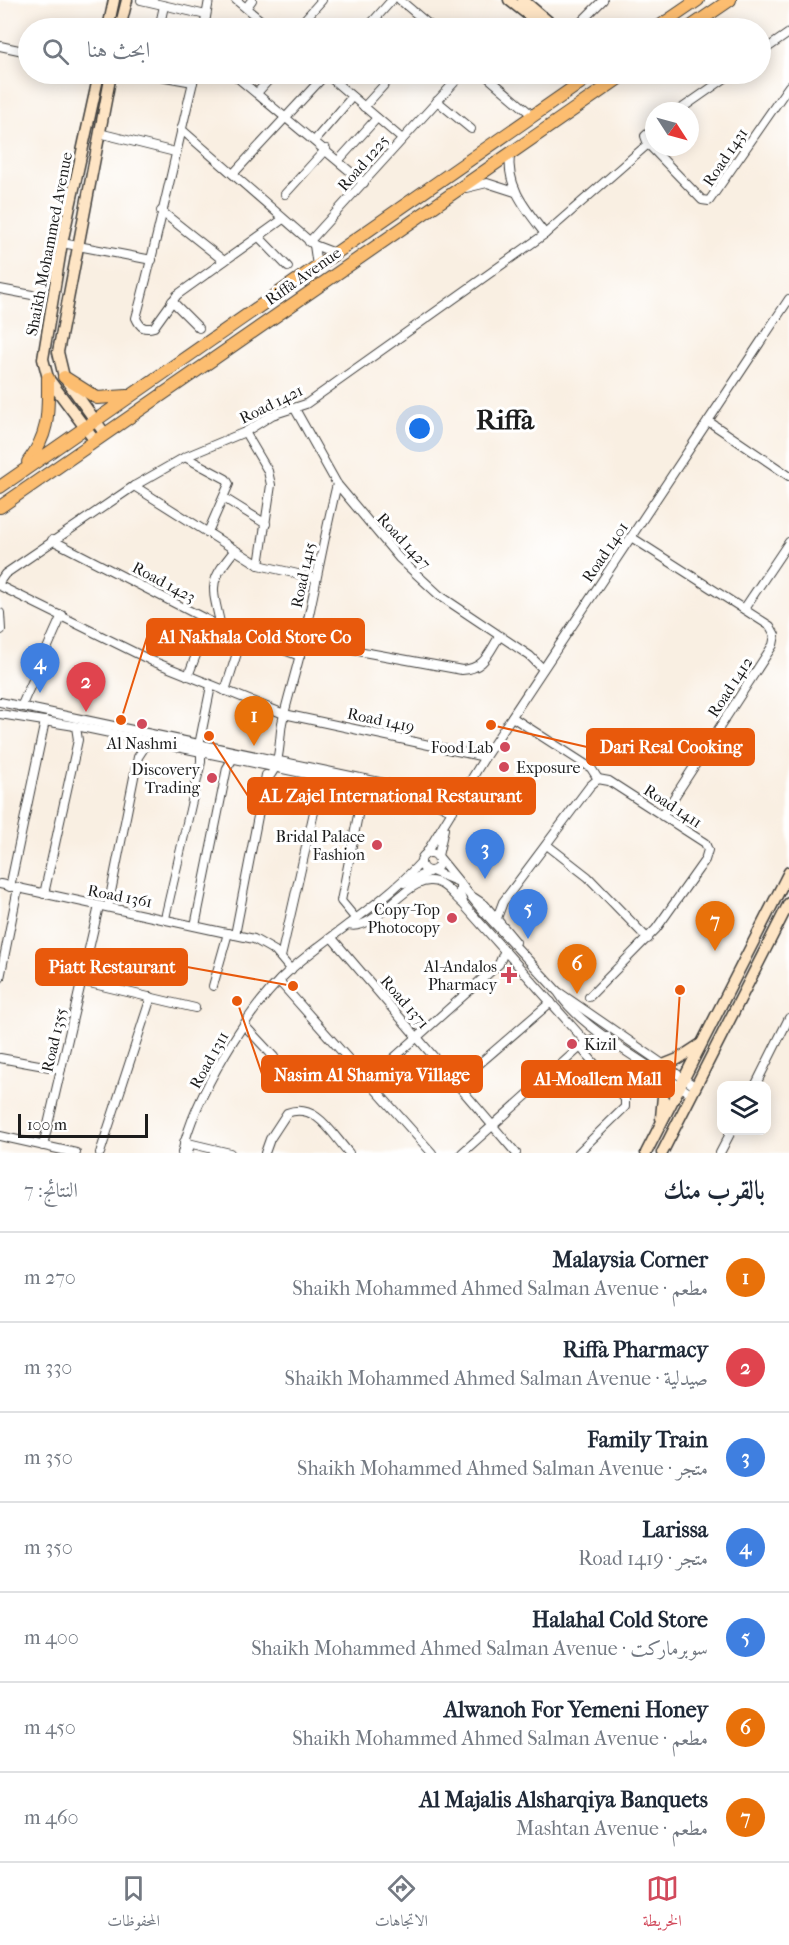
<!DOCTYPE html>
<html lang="ar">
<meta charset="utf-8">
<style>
body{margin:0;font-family:"IM FELL French Canon",Amiri,serif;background:#f6f6f7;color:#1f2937;direction:rtl}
.controls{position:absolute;right:18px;bottom:18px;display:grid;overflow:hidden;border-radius:12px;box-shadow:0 3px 15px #0003}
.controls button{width:54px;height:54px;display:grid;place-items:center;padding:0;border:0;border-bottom:2px solid #e0e1e3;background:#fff;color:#1f2937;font:30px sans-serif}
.compass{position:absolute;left:645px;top:102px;width:54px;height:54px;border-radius:50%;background:#fff;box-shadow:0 3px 15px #0003;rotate:126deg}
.scale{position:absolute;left:18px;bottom:15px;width:130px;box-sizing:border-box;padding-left:6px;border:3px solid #1c1c1c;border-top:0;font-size:16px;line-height:21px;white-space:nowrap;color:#1c1c1c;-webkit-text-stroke:4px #fff;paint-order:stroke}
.you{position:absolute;left:420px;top:429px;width:21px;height:21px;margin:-15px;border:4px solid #fff;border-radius:50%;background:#1a73e8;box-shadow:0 0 0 9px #1a73e833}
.badge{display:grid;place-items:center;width:39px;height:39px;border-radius:50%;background:#d1495b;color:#fff;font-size:20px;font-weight:700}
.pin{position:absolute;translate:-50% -50px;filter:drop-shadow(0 2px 3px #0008)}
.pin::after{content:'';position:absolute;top:32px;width:21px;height:18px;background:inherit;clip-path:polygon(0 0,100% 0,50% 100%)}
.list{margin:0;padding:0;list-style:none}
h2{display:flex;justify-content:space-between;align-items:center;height:78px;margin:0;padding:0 24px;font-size:26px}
h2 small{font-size:20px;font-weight:400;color:#747a83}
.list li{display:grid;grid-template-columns:39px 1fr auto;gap:18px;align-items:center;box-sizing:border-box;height:90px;padding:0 24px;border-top:2px solid #e0e1e3}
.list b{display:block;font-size:22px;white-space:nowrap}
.list p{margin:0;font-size:20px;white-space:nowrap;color:#747a83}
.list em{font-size:20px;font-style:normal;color:#747a83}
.icon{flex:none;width:33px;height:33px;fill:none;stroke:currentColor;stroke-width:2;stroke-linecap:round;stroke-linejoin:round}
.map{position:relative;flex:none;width:789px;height:1153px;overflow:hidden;direction:ltr}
.search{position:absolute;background:#fff;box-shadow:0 3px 15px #0003;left:18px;right:18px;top:18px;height:66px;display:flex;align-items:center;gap:15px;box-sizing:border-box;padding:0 21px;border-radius:33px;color:#747a83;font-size:22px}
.sheet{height:708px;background:#fff}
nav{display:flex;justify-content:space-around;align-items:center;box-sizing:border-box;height:84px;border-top:2px solid #e0e1e3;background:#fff;font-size:16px;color:#747a83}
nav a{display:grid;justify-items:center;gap:3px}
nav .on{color:#d1495b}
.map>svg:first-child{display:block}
</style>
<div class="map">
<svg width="789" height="1153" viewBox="0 0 789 1153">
<rect width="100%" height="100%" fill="#fff"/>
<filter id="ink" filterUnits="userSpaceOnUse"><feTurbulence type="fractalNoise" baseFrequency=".0167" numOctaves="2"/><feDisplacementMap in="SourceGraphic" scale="12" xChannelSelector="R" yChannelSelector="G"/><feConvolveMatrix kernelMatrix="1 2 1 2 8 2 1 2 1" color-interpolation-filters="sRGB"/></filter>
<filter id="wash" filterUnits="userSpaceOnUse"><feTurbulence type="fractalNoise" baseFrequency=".008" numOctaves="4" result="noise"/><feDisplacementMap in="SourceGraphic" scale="24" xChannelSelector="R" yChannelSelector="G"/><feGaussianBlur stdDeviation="1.35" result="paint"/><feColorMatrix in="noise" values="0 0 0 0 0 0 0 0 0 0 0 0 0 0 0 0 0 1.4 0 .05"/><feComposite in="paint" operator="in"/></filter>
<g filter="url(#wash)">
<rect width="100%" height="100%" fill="#f9efe2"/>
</g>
<g filter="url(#ink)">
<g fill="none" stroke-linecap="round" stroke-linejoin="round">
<g stroke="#3d3c3a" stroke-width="10">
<g id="street">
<path d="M141 0 206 15"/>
<path d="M236 0 270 28"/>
<path d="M400 0 433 28"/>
<path d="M246 8 252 0"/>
<path d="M159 28 164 6"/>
<path d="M204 28 209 0"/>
<path d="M297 28 322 0"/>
<path d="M367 28 392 0"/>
<path d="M575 28 603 0"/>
<path d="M0 46 28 52"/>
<path d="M760 53 789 33"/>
<path d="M149 74 193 82"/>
<path d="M195 74C175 155 158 237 136 318 140 327 144 330 154 327L177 295 283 219"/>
<path d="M233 74 364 183"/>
<path d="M326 74 402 139"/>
<path d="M484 74 532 115"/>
<path d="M257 93 274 74"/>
<path d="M437 101 471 129"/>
<path d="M364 107 394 74"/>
<path d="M678 111 731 74"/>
<path d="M181 129 314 245 335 253"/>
<path d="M99 133 175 152"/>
<path d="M315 140 352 97"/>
<path d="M648 144 702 200 709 201 789 86"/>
<path d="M648 144 645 136 654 128"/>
<path d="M510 154C506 187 526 209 545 234"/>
<path d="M339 160 377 118"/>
<path d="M233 174 326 74"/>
<path d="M466 188 487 183 515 192"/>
<path d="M285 194 326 149"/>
<path d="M161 211 224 261"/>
<path d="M259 237 288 267"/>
<path d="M309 242 462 74"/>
<path d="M62 243 152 260"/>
<path d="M314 245 317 266"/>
<path d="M0 289 32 295"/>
<path d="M172 301 199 328"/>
<path d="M295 409 337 484 399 558 439 595 530 656 543 669"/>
<path d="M708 421 789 476"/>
<path d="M245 432 268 471 271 485 259 565"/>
<path d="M185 457 226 479 229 484 208 532"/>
<path d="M134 486 259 565 315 578"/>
<path d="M224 498 266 524"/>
<path d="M631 537 770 626 775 635 773 645 662 816"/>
<path d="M52 540 221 627 300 656"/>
<path d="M0 581 5 574 134 486 185 457 245 432 272 415 306 404 545 234 648 144"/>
<path d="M0 586 152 661 284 714 485 757"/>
<path d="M744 609 789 542"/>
<path d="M0 613 1 630"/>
<path d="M221 627C212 585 207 584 235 550"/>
<path d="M303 641 462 670C484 669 488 654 499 637"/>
<path d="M188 676 209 621"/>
<path d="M225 691 243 634"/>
<path d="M0 702 422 791 446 798 457 805"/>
<path d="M21 707 62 615"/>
<path d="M0 714 81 727 427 799 453 811"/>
<path d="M512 717 591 768 598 779"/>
<path d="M199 745 211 686"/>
<path d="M267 779C281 767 279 740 282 723 288 696 297 669 303 642 315 590 324 537 337 484"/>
<path d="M444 829 438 856 481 909 558 992C581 1030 655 1067 692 1095"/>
<path d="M547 845 588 877 648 939"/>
<circle cx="430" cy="862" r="9"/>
<path d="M425 855 485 757 789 299"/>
<path d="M432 871 459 882"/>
<path d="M404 883 429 872"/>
<path d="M460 883V894L464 905 586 1042"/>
<path d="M0 884 254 939 275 951 291 970"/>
<path d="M10 887 45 721"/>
<path d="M44 894 78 740 76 727"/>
<path d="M473 897 485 905 516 942"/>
<path d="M108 907 138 757 148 742"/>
<path d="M165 918 201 762V754"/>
<path d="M497 918 503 902 590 786 598 779 609 781 705 843 708 850 705 860 656 929 589 997"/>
<path d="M356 919 341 901 361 800 370 788"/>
<path d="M348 925C380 933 410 866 441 884 449 888 455 897 462 903"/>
<path d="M195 926 227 768 232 760"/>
<path d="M235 935 266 775"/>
<path d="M332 938 516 1153"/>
<path d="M281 957 319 790 327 779"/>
<path d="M0 978 18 888"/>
<path d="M81 981 195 1008"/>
<path d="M279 981 432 1153"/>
<path d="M213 986 228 933"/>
<path d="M560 993 696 1087"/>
<path d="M245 1026 274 1057"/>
<path d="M586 1042 607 1036"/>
<path d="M0 1058 61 1069"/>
<path d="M368 1081 499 964 505 950"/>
<path d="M457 1083 551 1002"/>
<path d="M755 1086 789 1018"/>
<path d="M0 1136 76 1153"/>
<path d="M184 1142 230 1153"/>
<path d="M43 1146 99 906"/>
<path d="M100 1153 151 997"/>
<path d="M182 1153C194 1098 248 1007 290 970 332 933 382 905 420 863"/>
<path d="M188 1153 190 1144"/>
<path d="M265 1153 270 1139 287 1113C316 1102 332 1134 349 1153"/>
<path d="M462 1153 586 1042"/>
<path d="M578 1153 625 1107V1099L581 1048"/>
<path d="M720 1153 732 1130"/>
</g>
</g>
<g stroke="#3d3c3a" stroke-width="13">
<g id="secondary">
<path d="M509 0 545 28"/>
<path d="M523 0 556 28"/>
<path d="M108 28 114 0"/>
<path d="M120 28 127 0"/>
<path d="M105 434 64 377 58 352 111 74"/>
<path d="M95 441 48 378 43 359 62 243 99 74"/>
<path d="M663 1065 678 1059 701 1044"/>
<path d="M653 1068 664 1085 661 1118"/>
<path d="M646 1153 789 872"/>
<path d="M662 1153 789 903"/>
</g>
</g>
<g stroke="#3d3c3a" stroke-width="14">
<g id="primary">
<path d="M657 28 698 0"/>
<path d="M689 28 730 0"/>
<path d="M64 377 97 398 127 396"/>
<path d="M28 462C50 433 48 413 48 378"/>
<path d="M0 487 593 74"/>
<path d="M0 507 625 74"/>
</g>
</g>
<use href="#street" stroke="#fff" stroke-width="8"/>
<use href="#secondary" stroke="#fee5c5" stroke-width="10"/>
<use href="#primary" stroke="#fcbd6f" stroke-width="12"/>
</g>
</g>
<g fill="#d1495b" stroke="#fff" stroke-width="2">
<circle cx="142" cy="724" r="6"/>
<circle cx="505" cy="747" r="6"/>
<circle cx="504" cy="767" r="6"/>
<circle cx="212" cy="778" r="6"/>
<circle cx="377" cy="845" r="6"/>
<circle cx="452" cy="918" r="6"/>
<path d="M506 966h6v6h6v6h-6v6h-6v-6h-6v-6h6z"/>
<circle cx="572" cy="1044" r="6"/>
</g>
<g text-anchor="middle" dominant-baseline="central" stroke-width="6" stroke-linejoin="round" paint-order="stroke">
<g font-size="16" fill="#1c1c1c" stroke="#fff">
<text transform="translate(725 157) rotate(-56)">Road 1431</text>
<text transform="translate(363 163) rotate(-49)">Road 1225</text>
<text transform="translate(49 244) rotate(-79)">Shaikh Mohammed Avenue</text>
<text transform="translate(303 276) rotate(-35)">Riffa Avenue</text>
<text transform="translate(271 404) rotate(-26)">Road 1421</text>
<text transform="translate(404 541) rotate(47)">Road 1427</text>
<text transform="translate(605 552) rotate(-56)">Road 1401</text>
<text transform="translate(303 575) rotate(-78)">Road 1415</text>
<text transform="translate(164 582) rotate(28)">Road 1423</text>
<text transform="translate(730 687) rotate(-57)">Road 1412</text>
<text transform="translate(381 720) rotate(12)">Road 1419</text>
<text transform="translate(673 806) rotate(33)">Road 1411</text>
<text transform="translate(120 896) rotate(11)">Road 1361</text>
<text transform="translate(405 1002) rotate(49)">Road 1371</text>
<text transform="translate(54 1040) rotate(-77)">Road 1355</text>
<text transform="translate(209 1060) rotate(-61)">Road 1311</text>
</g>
<g font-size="16" fill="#1c1c1c" stroke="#fff" text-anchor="end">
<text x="142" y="743" text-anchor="middle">Al Nashmi</text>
<text x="493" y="747">Food Lab</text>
<text x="516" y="767" text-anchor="start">Exposure</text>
<text x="200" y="769">Discovery<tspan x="200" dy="18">Trading</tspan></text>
<text x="365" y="836">Bridal Palace<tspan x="365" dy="18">Fashion</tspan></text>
<text x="440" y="909">Copy-Top<tspan x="440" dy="18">Photocopy</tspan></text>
<text x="497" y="966">Al-Andalos<tspan x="497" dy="18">Pharmacy</tspan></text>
<text x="584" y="1044" text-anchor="start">Kizil</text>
</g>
<g font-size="28" font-weight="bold" fill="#1c1c1c" stroke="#fff">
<text x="505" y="419">Riffa</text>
</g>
</g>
<path fill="none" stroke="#e8590c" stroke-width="2" d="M121 720L147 637M491 725L587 747M209 736L248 796M293 986L187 967M237 1001L262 1074M680 990L674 1079"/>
<g fill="#e8590c" stroke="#fff" stroke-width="2">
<circle cx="121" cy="720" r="6"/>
<circle cx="491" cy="725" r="6"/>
<circle cx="209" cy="736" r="6"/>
<circle cx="293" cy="986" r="6"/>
<circle cx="237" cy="1001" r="6"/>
<circle cx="680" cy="990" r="6"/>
</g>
<g fill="#e8590c" stroke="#e8590c" stroke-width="2">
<rect x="147" y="619" width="217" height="36" rx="6"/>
<rect x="587" y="729" width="167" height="36" rx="6"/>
<rect x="248" y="778" width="287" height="36" rx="6"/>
<rect x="36" y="949" width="151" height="36" rx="6"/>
<rect x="262" y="1056" width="220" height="36" rx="6"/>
<rect x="522" y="1061" width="152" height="36" rx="6"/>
</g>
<g font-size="18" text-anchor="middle" font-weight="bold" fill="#fff">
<text x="255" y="643">Al Nakhala Cold Store Co</text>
<text x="671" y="753">Dari Real Cooking</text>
<text x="391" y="802">AL Zajel International Restaurant</text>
<text x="112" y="973">Piatt Restaurant</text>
<text x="372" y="1081">Nasim Al Shamiya Village</text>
<text x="598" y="1085">Al-Moallem Mall</text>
</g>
</svg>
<div class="controls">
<button><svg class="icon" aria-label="layers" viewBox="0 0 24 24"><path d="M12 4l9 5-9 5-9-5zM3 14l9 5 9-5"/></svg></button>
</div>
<svg class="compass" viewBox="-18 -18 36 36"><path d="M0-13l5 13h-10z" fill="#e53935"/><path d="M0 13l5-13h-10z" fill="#747a83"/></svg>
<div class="scale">100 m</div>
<div class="you"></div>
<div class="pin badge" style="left:254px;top:746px;background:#e8710a">1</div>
<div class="pin badge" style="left:86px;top:712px;background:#e0444e">2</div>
<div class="pin badge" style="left:485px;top:879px;background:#3f7fe0">3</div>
<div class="pin badge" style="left:40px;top:693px;background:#3f7fe0">4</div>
<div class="pin badge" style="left:528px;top:939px;background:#3f7fe0">5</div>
<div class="pin badge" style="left:577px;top:994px;background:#e8710a">6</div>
<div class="pin badge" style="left:715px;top:951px;background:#e8710a">7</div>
<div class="search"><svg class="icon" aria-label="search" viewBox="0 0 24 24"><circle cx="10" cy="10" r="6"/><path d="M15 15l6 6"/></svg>ابحث هنا</div>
</div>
<section class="sheet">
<h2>بالقرب منك<small>النتائج: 7</small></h2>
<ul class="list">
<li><span class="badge" style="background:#e8710a">1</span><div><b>Malaysia Corner</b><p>مطعم · Shaikh Mohammed Ahmed Salman Avenue</p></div><em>270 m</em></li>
<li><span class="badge" style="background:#e0444e">2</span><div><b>Riffa Pharmacy</b><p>صيدلية · Shaikh Mohammed Ahmed Salman Avenue</p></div><em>330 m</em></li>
<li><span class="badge" style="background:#3f7fe0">3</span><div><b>Family Train</b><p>متجر · Shaikh Mohammed Ahmed Salman Avenue</p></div><em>350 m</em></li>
<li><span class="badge" style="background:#3f7fe0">4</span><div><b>Larissa</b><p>متجر · Road 1419</p></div><em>350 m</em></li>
<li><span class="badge" style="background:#3f7fe0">5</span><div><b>Halahal Cold Store</b><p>سوبرماركت · Shaikh Mohammed Ahmed Salman Avenue</p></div><em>400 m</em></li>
<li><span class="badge" style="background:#e8710a">6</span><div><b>Alwanoh For Yemeni Honey</b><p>مطعم · Shaikh Mohammed Ahmed Salman Avenue</p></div><em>450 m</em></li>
<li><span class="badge" style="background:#e8710a">7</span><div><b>Al Majalis Alsharqiya Banquets</b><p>مطعم · Mashtan Avenue</p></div><em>460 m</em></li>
</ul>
</section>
<nav>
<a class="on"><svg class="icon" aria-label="map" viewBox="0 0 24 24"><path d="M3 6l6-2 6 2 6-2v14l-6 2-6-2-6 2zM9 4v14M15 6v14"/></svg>الخريطة</a>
<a><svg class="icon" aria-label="directions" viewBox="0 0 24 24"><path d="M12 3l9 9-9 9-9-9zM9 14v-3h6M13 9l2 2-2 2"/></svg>الاتجاهات</a>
<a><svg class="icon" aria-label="saved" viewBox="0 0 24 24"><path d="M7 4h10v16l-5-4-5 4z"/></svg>المحفوظات</a>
</nav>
